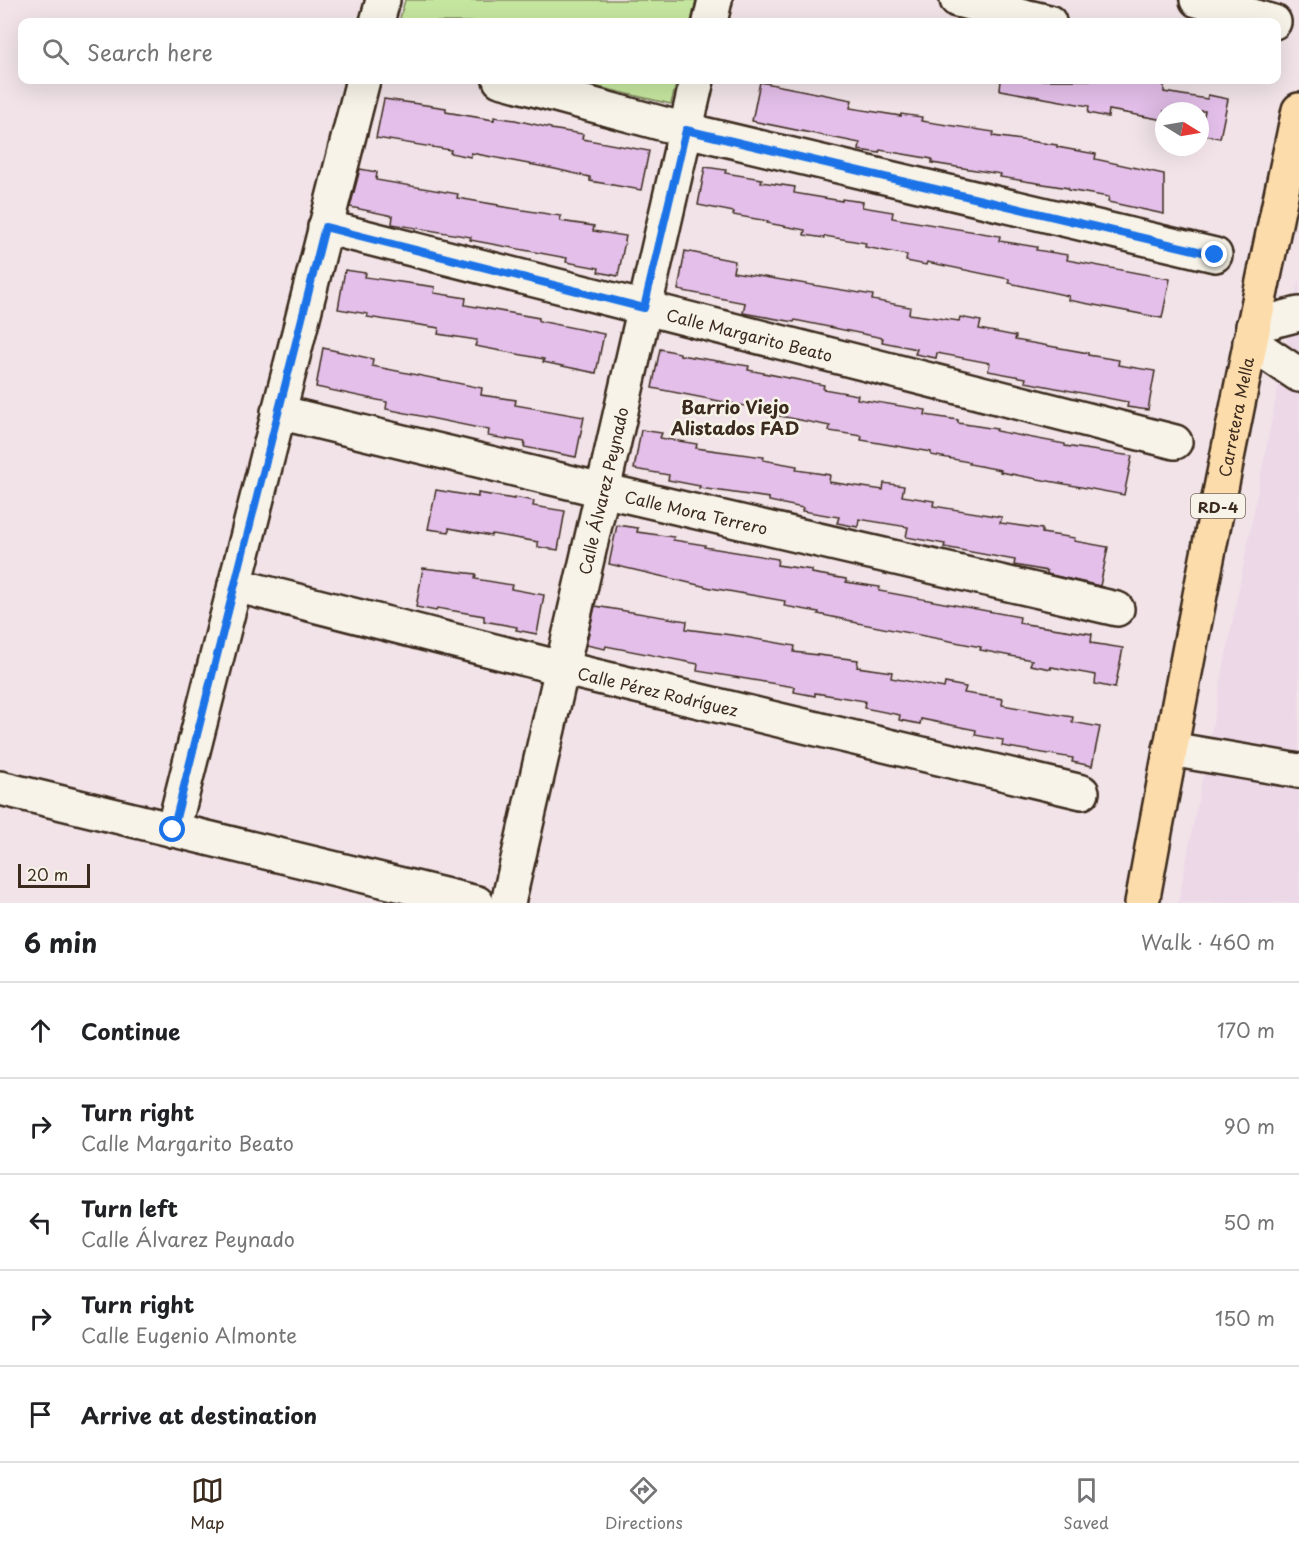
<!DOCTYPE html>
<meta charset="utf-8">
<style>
body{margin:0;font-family:"Playpen Sans",sans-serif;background:#f2f2f2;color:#202124}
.compass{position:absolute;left:1155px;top:102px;width:54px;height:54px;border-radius:50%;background:#fff;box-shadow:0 6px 24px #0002;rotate:101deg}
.scale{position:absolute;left:18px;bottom:15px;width:72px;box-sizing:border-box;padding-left:6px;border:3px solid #3b2a1e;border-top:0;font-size:16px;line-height:21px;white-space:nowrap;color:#3b2a1e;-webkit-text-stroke:4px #f7f3e8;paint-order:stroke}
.stop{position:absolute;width:18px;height:18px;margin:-14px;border:4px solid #1a73e8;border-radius:50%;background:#fff}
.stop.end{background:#1a73e8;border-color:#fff;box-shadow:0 2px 6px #0008}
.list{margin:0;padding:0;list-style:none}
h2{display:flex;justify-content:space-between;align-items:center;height:78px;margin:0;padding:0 24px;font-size:26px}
h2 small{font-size:20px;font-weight:400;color:#757577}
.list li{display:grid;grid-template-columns:39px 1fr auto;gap:18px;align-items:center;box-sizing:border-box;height:96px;padding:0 24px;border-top:2px solid #e0e0e0}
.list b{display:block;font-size:22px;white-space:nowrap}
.list p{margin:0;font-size:20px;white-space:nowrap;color:#757577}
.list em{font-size:20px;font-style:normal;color:#757577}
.icon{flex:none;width:33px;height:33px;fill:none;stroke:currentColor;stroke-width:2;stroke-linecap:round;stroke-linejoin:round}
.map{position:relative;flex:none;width:1299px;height:903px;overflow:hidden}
.search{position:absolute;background:#fff;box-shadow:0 6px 24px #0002;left:18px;right:18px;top:18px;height:66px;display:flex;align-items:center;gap:15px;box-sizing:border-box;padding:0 21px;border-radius:12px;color:#757577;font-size:22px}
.sheet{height:558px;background:#fff}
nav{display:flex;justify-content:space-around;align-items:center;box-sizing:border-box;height:84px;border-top:2px solid #e0e0e0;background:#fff;font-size:16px;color:#757577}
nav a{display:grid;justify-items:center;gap:3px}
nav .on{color:#3b2a1e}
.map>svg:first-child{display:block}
</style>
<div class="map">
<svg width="1299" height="903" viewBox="0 0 1299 903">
<rect width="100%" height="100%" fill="#f1e3e8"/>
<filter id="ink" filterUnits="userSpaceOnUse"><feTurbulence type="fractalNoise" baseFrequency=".0167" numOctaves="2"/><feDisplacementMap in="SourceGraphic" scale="12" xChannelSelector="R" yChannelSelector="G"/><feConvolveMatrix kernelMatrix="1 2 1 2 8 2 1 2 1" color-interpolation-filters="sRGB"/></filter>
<g filter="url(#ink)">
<path fill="#edd8e8" d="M1299 278V903H1178Z"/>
<g fill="#c5e69f" stroke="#80885e" stroke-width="1.5">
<path d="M405 0H696L691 22H399Z"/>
<path d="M568 80H677L671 104Z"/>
</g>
<g fill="#e3bfe9" stroke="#3b2a1e" stroke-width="1.5">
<path d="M1001 80H1164V92L1207 99 1208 95 1228 99 1220 138 1200 134 1205 111H1164V120L1109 110 1108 117 1088 113 1089 106 1000 90Z"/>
<path d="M760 82 852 100 850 108 901 116V114L922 117 921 121 994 132 993 136 1057 145V147L1096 154 1095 159 1164 174V214L1108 202 1109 197 1068 190V188L1000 177 1001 174 932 163V159L880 150 879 153 859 150 860 143 752 121Z"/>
<path d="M384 99 446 108V112L494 120V117L515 120 551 128V129L583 134 582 139 649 151 641 190 590 181V177L555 169 471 153V157L450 153 451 150 376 138Z"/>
<path d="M705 167 726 170 725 173 762 179 761 182 795 187 794 193 842 201V199L863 202 862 207 893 212 892 218 1000 236 999 241 1037 247 1036 250 1068 255 1067 260 1170 279 1162 318 1068 300 1069 296 1009 283V279L927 262 926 265 906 261 907 255 865 247 866 243 825 236 824 238 804 235 805 230 767 223 768 221 733 215 734 212 698 205Z"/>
<path d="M360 169 377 172 376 180 458 194 457 198 498 205V206L561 216 560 221 594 226 593 231 626 236 618 276 598 272 599 268 566 262 567 258 470 240 471 237 392 224 393 216 350 207Z"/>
<path d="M685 251 735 261 733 272 873 295 872 300 910 307 909 314 959 321 960 317 981 321 979 329 1016 336 1015 340 1088 353V355L1119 360 1118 365 1155 371 1148 410 1127 407 1128 402 1025 382 1026 378 988 371 990 363 937 353 936 358 915 354 917 349 882 342 883 338 795 320 794 322 743 313 745 303 678 290Z"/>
<path d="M345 270 366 273 365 277 435 287 434 293 466 298 465 305 539 318V321L604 334 596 373 543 362 544 359 475 346 477 340 438 334 439 328 367 317 368 314 338 309Z"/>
<path d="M323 348 373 359 372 366 482 388 481 395 516 400 515 405 584 417 576 457 524 447 525 442 488 436 489 430 386 409 387 402 316 387Z"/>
<path d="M660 349 680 353V355L749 366 748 370 824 385 823 389 858 395 857 399 926 410 925 415 958 420V423L997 429 996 431 1065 444V446L1132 456 1124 495 1000 472 1001 470 969 464V462L931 455V452L861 440 862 436 829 431 830 426 760 412 761 409 652 388Z"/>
<path d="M641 430 662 433 660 438 697 444 696 448 764 457 763 460 797 466 796 470 830 475 829 482 883 490 884 483 904 486 902 496 934 501 933 506 1002 517 1000 523 1042 529V533L1075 538 1074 541 1108 547 1100 586 1047 574V571L1014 565 1015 560 944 547 945 544 906 537 908 527 859 519 858 527 837 523 839 517 802 511 803 508 769 501V498L699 488 700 486 668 480 669 475 634 469Z"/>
<path d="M436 490 478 497V493L514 499V497L534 501 533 506 565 511 558 550 538 547V542L492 534 491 536 449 528V532L428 529Z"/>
<path d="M617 525 638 528 637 532 674 537 673 540 705 545 704 547 778 559 777 565 812 570V573L846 579V582L880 587 879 591 1020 617 1019 623 1092 634 1091 643 1123 648 1115 688 1095 684 1096 675 1051 667V669L1030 665 1032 660 980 650 981 647 852 622V621L818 614 819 612 784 606 785 601 711 588 609 564Z"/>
<path d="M423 568 476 574 475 579 512 585 511 589 544 595 537 634 516 630 517 627 484 621V616L437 608 436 611 416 607Z"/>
<path d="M595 606 687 621 686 629 739 636 795 646 794 652 858 660 857 667 892 672 891 678 944 688 945 683 966 687 964 693 1003 699 1002 705 1073 717 1072 722 1100 727 1092 766 1072 762 1073 758 1002 746 1003 740 975 735 976 730 921 719 920 724 899 720 900 715 864 708 865 701 815 693V696L794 692 795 687 697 671 698 664 606 646 605 649 586 645Z"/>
</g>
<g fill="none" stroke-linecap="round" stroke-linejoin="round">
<g stroke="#3b2a1e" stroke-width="38">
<g id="minor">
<path d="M957 0 1049 22"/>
<path d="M1197 0 1274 22"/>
<path d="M377 22 383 0"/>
<path d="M710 22 715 0"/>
<path d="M500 80 686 130 1215 255"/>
<path id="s1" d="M325 227 1175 442"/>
<path d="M1253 326 1299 314"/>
<path d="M1250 342 1299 375"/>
<path id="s2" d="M278 412 602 490 1117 609"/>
<path id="s3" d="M235 585 561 668 1082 792"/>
<path d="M1170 749 1299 771"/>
<path d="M0 788 477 903"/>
<path d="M173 830 363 80"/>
<path id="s4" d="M508 903 697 80"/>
</g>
</g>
<g stroke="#3b2a1e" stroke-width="38">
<g id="major">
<path id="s5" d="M1142 903C1190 638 1243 373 1299 110"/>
</g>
</g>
<use href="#minor" stroke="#f7f3e8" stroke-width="33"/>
<use href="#major" stroke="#fddcac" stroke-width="33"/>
</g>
</g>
<g fill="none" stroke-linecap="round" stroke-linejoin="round" filter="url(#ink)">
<path stroke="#1a73e8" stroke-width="8" d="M173 830 325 227 644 308 686 130 1215 255"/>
</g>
<g text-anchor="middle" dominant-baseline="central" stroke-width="5" stroke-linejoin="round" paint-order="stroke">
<rect fill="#f7f3e8" stroke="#73665b" stroke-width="1.5" x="1191" y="494" width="54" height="24" rx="4.5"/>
<g font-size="15" font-weight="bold" fill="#3b2a1e">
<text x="1218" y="506">RD-4</text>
</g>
<g font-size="16" fill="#3b2a1e" stroke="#f7f3e8">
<text stroke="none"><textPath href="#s1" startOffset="438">Calle Margarito Beato</textPath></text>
<text stroke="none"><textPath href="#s5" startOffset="495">Carretera Mella</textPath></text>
<text stroke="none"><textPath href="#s4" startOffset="423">Calle Álvarez Peynado</textPath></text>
<text stroke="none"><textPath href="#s2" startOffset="430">Calle Mora Terrero</textPath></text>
<text stroke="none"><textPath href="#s3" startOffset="436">Calle Pérez Rodríguez</textPath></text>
</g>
<g font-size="18" font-weight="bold" fill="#3b2a1e" stroke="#f7f3e8">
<text x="735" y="406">Barrio Viejo<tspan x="735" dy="21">Alistados FAD</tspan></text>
</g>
</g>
</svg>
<svg class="compass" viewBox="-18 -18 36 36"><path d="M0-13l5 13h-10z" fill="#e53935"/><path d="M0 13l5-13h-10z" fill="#757577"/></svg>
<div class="scale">20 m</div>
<div class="stop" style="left:173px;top:830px"></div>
<div class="stop end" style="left:1215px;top:255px"></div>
<div class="search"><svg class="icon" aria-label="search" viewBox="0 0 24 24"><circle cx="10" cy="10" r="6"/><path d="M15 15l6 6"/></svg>Search here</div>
</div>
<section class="sheet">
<h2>6 min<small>Walk · 460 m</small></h2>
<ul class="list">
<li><svg class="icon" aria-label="ahead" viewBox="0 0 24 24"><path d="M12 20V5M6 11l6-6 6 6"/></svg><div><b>Continue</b></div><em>170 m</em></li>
<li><svg class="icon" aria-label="right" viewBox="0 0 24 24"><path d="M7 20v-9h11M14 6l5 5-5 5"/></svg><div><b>Turn right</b><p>Calle Margarito Beato</p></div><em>90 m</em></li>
<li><svg class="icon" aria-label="left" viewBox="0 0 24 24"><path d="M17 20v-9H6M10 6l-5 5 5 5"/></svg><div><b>Turn left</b><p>Calle Álvarez Peynado</p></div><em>50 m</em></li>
<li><svg class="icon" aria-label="right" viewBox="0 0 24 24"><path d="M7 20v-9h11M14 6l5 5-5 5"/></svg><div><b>Turn right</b><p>Calle Eugenio Almonte</p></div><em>150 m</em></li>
<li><svg class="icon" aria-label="arrive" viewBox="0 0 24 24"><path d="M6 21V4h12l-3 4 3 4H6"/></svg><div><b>Arrive at destination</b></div></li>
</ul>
</section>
<nav>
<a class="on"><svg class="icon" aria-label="map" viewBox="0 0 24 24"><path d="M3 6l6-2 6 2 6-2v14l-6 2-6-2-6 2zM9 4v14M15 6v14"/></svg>Map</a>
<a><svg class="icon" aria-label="directions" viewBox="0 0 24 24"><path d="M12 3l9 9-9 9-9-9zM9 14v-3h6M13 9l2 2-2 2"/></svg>Directions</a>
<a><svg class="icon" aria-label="saved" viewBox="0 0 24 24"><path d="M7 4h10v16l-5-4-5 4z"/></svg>Saved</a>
</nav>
